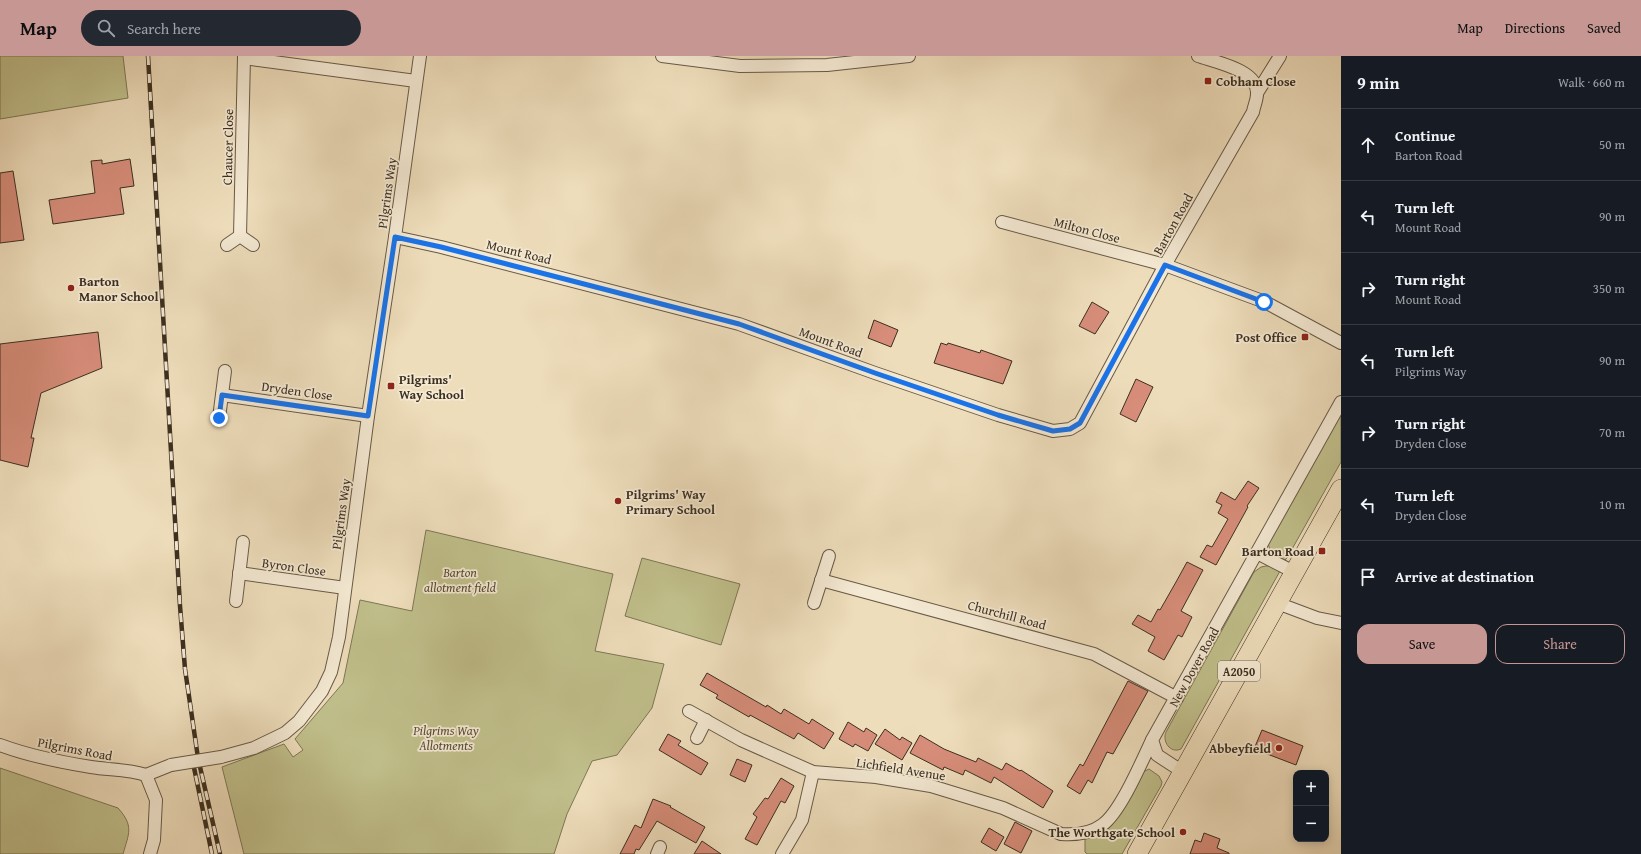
<!DOCTYPE html>
<meta charset="utf-8">
<style>
body{margin:0;font-family:"Gentium Book Plus",serif;background:#242831;color:#f1f3f6}
.controls{position:absolute;right:12px;bottom:12px;display:grid;overflow:hidden;border-radius:8px;box-shadow:0 2px 10px #0003}
.controls button{width:36px;height:36px;display:grid;place-items:center;padding:0;border:0;border-bottom:1px solid #363941;background:#171b24;color:#f1f3f6;font:20px sans-serif}
.stop{position:absolute;width:12px;height:12px;margin:-9px;border:3px solid #1a73e8;border-radius:50%;background:#fff}
.stop.end{background:#1a73e8;border-color:#fff;box-shadow:0 1px 4px #0008}
.list{margin:0;padding:0;list-style:none}
h2{display:flex;justify-content:space-between;align-items:center;height:52px;margin:0;padding:0 16px;font-size:17px}
h2 small{font-size:13px;font-weight:400;color:#9ea1a6}
.list li{display:grid;grid-template-columns:26px 1fr auto;gap:12px;align-items:center;box-sizing:border-box;height:72px;padding:0 16px;border-top:1px solid #363941}
.list b{display:block;font-size:15px;white-space:nowrap}
.list p{margin:0;font-size:13px;white-space:nowrap;color:#9ea1a6}
.list em{font-size:13px;font-style:normal;color:#9ea1a6}
.actions{display:flex;gap:8px;padding:12px 16px}
.actions a{flex:1;padding:9px 0;border:1px solid #c59692;border-radius:12px;text-align:center;font-size:14px;color:#c59692}
.actions .main{background:#c59692;color:#111}
.icon{flex:none;width:22px;height:22px;fill:none;stroke:currentColor;stroke-width:2;stroke-linecap:round;stroke-linejoin:round}
.map{position:relative;flex:none;width:1341px;height:798px;overflow:hidden}
header{display:flex;align-items:center;gap:24px;box-sizing:border-box;height:56px;padding:0 20px;background:#c59692;color:#111}
header strong{font-size:19px}
nav{display:flex;gap:22px;margin-inline-start:auto;font-size:14px}
.search{width:280px;height:36px;background:#242831;display:flex;align-items:center;gap:10px;box-sizing:border-box;padding:0 14px;border-radius:22px;color:#9ea1a6;font-size:15px}
main{display:flex}
aside{flex:1;background:#171b24}
.map>svg:first-child{display:block}
</style>
<header>
<strong>Map</strong>
<div class="search"><svg class="icon" aria-label="search" viewBox="0 0 24 24"><circle cx="10" cy="10" r="6"/><path d="M15 15l6 6"/></svg>Search here</div>
<nav><a>Map</a><a>Directions</a><a>Saved</a></nav>
</header>
<main>
<div class="map">
<svg width="1341" height="798" viewBox="0 0 1341 798">
<rect width="100%" height="100%" fill="#edb"/>
<filter id="stains"><feTurbulence type="fractalNoise" baseFrequency=".005" numOctaves="4"/><feColorMatrix values="0 0 0 0 .2 0 0 0 0 .09 0 0 0 0 .02 0 0 0 .5 -.17"/></filter>
<radialGradient id="worn" r=".72"><stop offset=".6" stop-color="#630" stop-opacity="0"/><stop offset="1" stop-color="#630" stop-opacity=".3"/></radialGradient>
<g fill="#c0bf8b" stroke="#7e7756">
<path d="M0 0H123L128 42 0 63Z"/>
<path d="M1341 356V406L1287 502 1283 506C1275 500 1269 496 1268 486Z"/>
<path d="M426 474 613 518 595 595 664 608 652 652 617 699 592 705 567 758 554 798H244L222 711 284 688 293 701 303 694 295 683 343 627 360 544 412 555Z"/>
<path d="M642 502 740 528 721 589 625 560Z"/>
<path d="M1266 510H1272L1280 515 1181 693C1170 698 1162 685 1166 676L1254 516 1261 511Z"/>
<path d="M0 712 118 752C134 770 129 777 123 798H0Z"/>
<path d="M1149 713 1159 720 1162 726 1161 730 1122 798H1087L1085 796V783L1105 775 1112 769 1143 716Z"/>
</g>
<g fill="#d78d7a" stroke="#3c2f20">
<path d="M130 103 134 130 120 132 124 158 53 168 49 144 95 137 91 105 102 104V108Z"/>
<path d="M13 115 24 184 0 187V117Z"/>
<path d="M1092 246 1109 256 1095 278 1079 270Z"/>
<path d="M874 264 898 274 891 291 868 282Z"/>
<path d="M98 276 102 312 41 337 31 382H34L28 411 0 404V288Z"/>
<path d="M941 287 947 289 948 287 980 297 981 294 1012 305 1003 328 934 307Z"/>
<path d="M1136 323 1153 331 1136 366 1120 358Z"/>
<path d="M1248 425 1259 432 1247 450 1248 451 1216 509 1200 501 1207 489 1212 491 1228 463 1218 457 1222 449 1216 446 1221 436 1235 444Z"/>
<path d="M1187 506 1203 514 1181 555 1192 561 1182 581 1178 579 1164 604 1148 595 1155 581 1132 568 1138 559 1151 566 1158 553 1160 554 1176 526Z"/>
<path d="M707 617 766 651 767 649 781 658 784 653 809 668 812 663 834 677 824 693 798 677 794 683 750 659 749 661 716 642 718 639 700 629Z"/>
<path d="M1128 625 1148 635 1113 698 1107 696 1092 727 1088 724 1080 738 1067 730 1080 708 1083 710Z"/>
<path d="M848 666 864 676 866 672 877 679 868 695 855 688 853 691 839 683Z"/>
<path d="M885 673 900 684 902 681 912 687 902 704 875 688Z"/>
<path d="M1262 674 1303 690 1296 709 1254 693Z"/>
<path d="M668 678 681 685 678 689 708 707 701 719 659 694Z"/>
<path d="M920 679 944 693 976 706 978 702 1002 714 1006 707 1020 715 1021 714 1053 735 1043 752 994 721 991 727 965 714 963 719 944 711 943 714 910 697Z"/>
<path d="M737 703 752 709 745 726 730 719Z"/>
<path d="M781 722 794 730 785 747 781 745 757 789 745 783 757 761 753 758 765 742 768 743Z"/>
<path d="M653 743 671 750 670 751 705 771 696 787 657 765 639 794 636 793 634 798H620L635 769 641 772Z"/>
<path d="M1015 766 1032 775 1021 797 1004 788Z"/>
<path d="M989 772 1004 781 996 795 981 786Z"/>
<path d="M1204 777 1220 783 1217 792 1229 797V798H1190L1195 784 1201 786Z"/>
<path d="M702 785 721 798H694Z"/>
</g>
<g fill="none" stroke-linecap="round" stroke-linejoin="round">
<g stroke="#685a47" stroke-width="14">
<g id="minor">
<path d="M662 0 740 10 827 9 909 0"/>
<path d="M1198 0C1215 6 1259 14 1257 38 1257 44 1254 50 1253 56L1165 209 1265 246 1341 287"/>
<path d="M244 2 416 25"/>
<path d="M1257 37 1280 0"/>
<path d="M240 180 244 0"/>
<path d="M395 181 441 191 739 268 875 317 998 359 1053 375 1070 373 1080 367 1165 209 1002 166"/>
<path d="M227 189 240 180 253 189"/>
<path d="M222 339 368 360"/>
<path d="M219 362 225 315"/>
<path d="M1257 497 1294 516"/>
<path d="M239 517 345 532"/>
<path d="M821 524 1094 598 1177 642"/>
<path d="M236 545 243 486"/>
<path d="M814 547 829 500"/>
<path d="M1277 547 1317 562 1341 567"/>
<path d="M689 655 741 684 813 716 876 721 931 730 1003 752 1061 778C1075 779 1090 778 1102 769 1120 757 1142 705 1152 684"/>
<path d="M697 682 706 664"/>
<path d="M0 689C30 700 59 706 91 711 109 714 128 713 146 719"/>
<path d="M221 701 254 692 285 677 299 665 322 635 331 616 339 581 368 360 395 181 420 0"/>
<path d="M1183 716 1157 699 1152 684 1341 346"/>
<path d="M146 719 156 744 154 784 150 798"/>
<path d="M146 719 171 709"/>
<path d="M657 798 660 791"/>
<path d="M782 798 802 764 813 716"/>
</g>
</g>
<g stroke="#3c2f20" stroke-width="20">
<path id="primary" d="M1137 798 1341 433"/>
</g>
<use href="#minor" stroke="#f4e9d3" stroke-width="12"/>
<use href="#primary" stroke="#edb" stroke-width="19"/>
<g stroke="#3c2f20" stroke-width="4.5">
<g id="rail">
<path d="M148 0 180 550 185 613 198 702 220 798"/>
<path d="M192 702 212 798"/>
</g>
</g>
<use href="#rail" stroke="#f4e9d3" stroke-width="3" stroke-dasharray="9" stroke-linecap="butt"/>
<g stroke="#685a47" stroke-width="14" stroke-linecap="butt">
<path id="minor-bridge" d="M171 709 221 701"/>
</g>
<use href="#minor-bridge" stroke="#f4e9d3" stroke-width="12"/>
</g>
<g fill="none" stroke-linecap="round" stroke-linejoin="round">
<path stroke="#1a73e8" stroke-width="5" d="M219 362 222 339 368 360 395 181 441 191 739 268 875 317 998 359 1053 375 1070 373 1080 367 1165 209 1264 246"/>
</g>
<g fill="#8f2418" stroke="#f4e9d3" stroke-width="1.5">
<rect x="1204" y="21" width="8" height="8" rx="2"/>
<circle cx="71" cy="232" r="4"/>
<rect x="1301" y="277" width="8" height="8" rx="2"/>
<rect x="387" y="326" width="8" height="8" rx="2"/>
<circle cx="618" cy="445" r="4"/>
<rect x="1318" y="491" width="8" height="8" rx="2"/>
<circle cx="1279" cy="692" r="4"/>
<circle cx="1183" cy="776" r="4"/>
</g>
<g text-anchor="middle" dominant-baseline="central" stroke-width="3.5" stroke-linejoin="round" paint-order="stroke">
<rect fill="#f4e9d3" stroke="#736756" stroke-width="1" x="1218" y="605" width="42" height="20" rx="3"/>
<g font-size="12" font-weight="bold" fill="#3c2f20">
<text x="1239" y="615">A2050</text>
</g>
<g font-size="13" font-weight="bold" fill="#3c2f20" stroke="#f4e9d3" text-anchor="start">
<text x="1216" y="25">Cobham Close</text>
<text x="79" y="225">Barton<tspan x="79" dy="15">Manor School</tspan></text>
<text x="1297" y="281" text-anchor="end">Post Office</text>
<text x="399" y="323">Pilgrims'<tspan x="399" dy="15">Way School</tspan></text>
<text x="626" y="438">Pilgrims' Way<tspan x="626" dy="15">Primary School</tspan></text>
<text x="1314" y="495" text-anchor="end">Barton Road</text>
<text x="1271" y="692" text-anchor="end">Abbeyfield</text>
<text x="1175" y="776" text-anchor="end">The Worthgate School</text>
</g>
<g font-size="13" fill="#3c2f20" stroke="#f4e9d3">
<text transform="translate(228 91) rotate(-89)">Chaucer Close</text>
<text transform="translate(387 137) rotate(-82)">Pilgrims Way</text>
<text transform="translate(1173 168) rotate(-61)">Barton Road</text>
<text transform="translate(1087 174) rotate(15)">Milton Close</text>
<text transform="translate(519 196) rotate(14)">Mount Road</text>
<text transform="translate(831 286) rotate(20)">Mount Road</text>
<text transform="translate(297 335) rotate(8)">Dryden Close</text>
<text transform="translate(341 458) rotate(-82)">Pilgrims Way</text>
<text transform="translate(294 511) rotate(8)">Byron Close</text>
<text transform="translate(1007 559) rotate(15)">Churchill Road</text>
<text transform="translate(1194 611) rotate(-61)">New Dover Road</text>
<text transform="translate(75 693) rotate(11)">Pilgrims Road</text>
<text transform="translate(901 713) rotate(9)">Lichfield Avenue</text>
</g>
<g font-size="13" font-style="italic" fill="#564c35" stroke="#f4e9d3">
<text x="460" y="516">Barton<tspan x="460" dy="15">allotment field</tspan></text>
<text x="446" y="674">Pilgrims Way<tspan x="446" dy="15">Allotments</tspan></text>
</g>
</g>
<rect width="100%" height="100%" filter="url(#stains)"/>
<rect width="100%" height="100%" fill="url(#worn)"/>
</svg>
<div class="controls">
<button>+</button>
<button>−</button>
</div>
<div class="stop" style="left:1264px;top:246px"></div>
<div class="stop end" style="left:219px;top:362px"></div>
</div>
<aside>
<h2>9 min<small>Walk · 660 m</small></h2>
<ul class="list">
<li><svg class="icon" aria-label="ahead" viewBox="0 0 24 24"><path d="M12 20V5M6 11l6-6 6 6"/></svg><div><b>Continue</b><p>Barton Road</p></div><em>50 m</em></li>
<li><svg class="icon" aria-label="left" viewBox="0 0 24 24"><path d="M17 20v-9H6M10 6l-5 5 5 5"/></svg><div><b>Turn left</b><p>Mount Road</p></div><em>90 m</em></li>
<li><svg class="icon" aria-label="right" viewBox="0 0 24 24"><path d="M7 20v-9h11M14 6l5 5-5 5"/></svg><div><b>Turn right</b><p>Mount Road</p></div><em>350 m</em></li>
<li><svg class="icon" aria-label="left" viewBox="0 0 24 24"><path d="M17 20v-9H6M10 6l-5 5 5 5"/></svg><div><b>Turn left</b><p>Pilgrims Way</p></div><em>90 m</em></li>
<li><svg class="icon" aria-label="right" viewBox="0 0 24 24"><path d="M7 20v-9h11M14 6l5 5-5 5"/></svg><div><b>Turn right</b><p>Dryden Close</p></div><em>70 m</em></li>
<li><svg class="icon" aria-label="left" viewBox="0 0 24 24"><path d="M17 20v-9H6M10 6l-5 5 5 5"/></svg><div><b>Turn left</b><p>Dryden Close</p></div><em>10 m</em></li>
<li><svg class="icon" aria-label="arrive" viewBox="0 0 24 24"><path d="M6 21V4h12l-3 4 3 4H6"/></svg><div><b>Arrive at destination</b></div></li>
</ul>
<div class="actions"><a class="main">Save</a><a>Share</a></div>
</aside>
</main>
